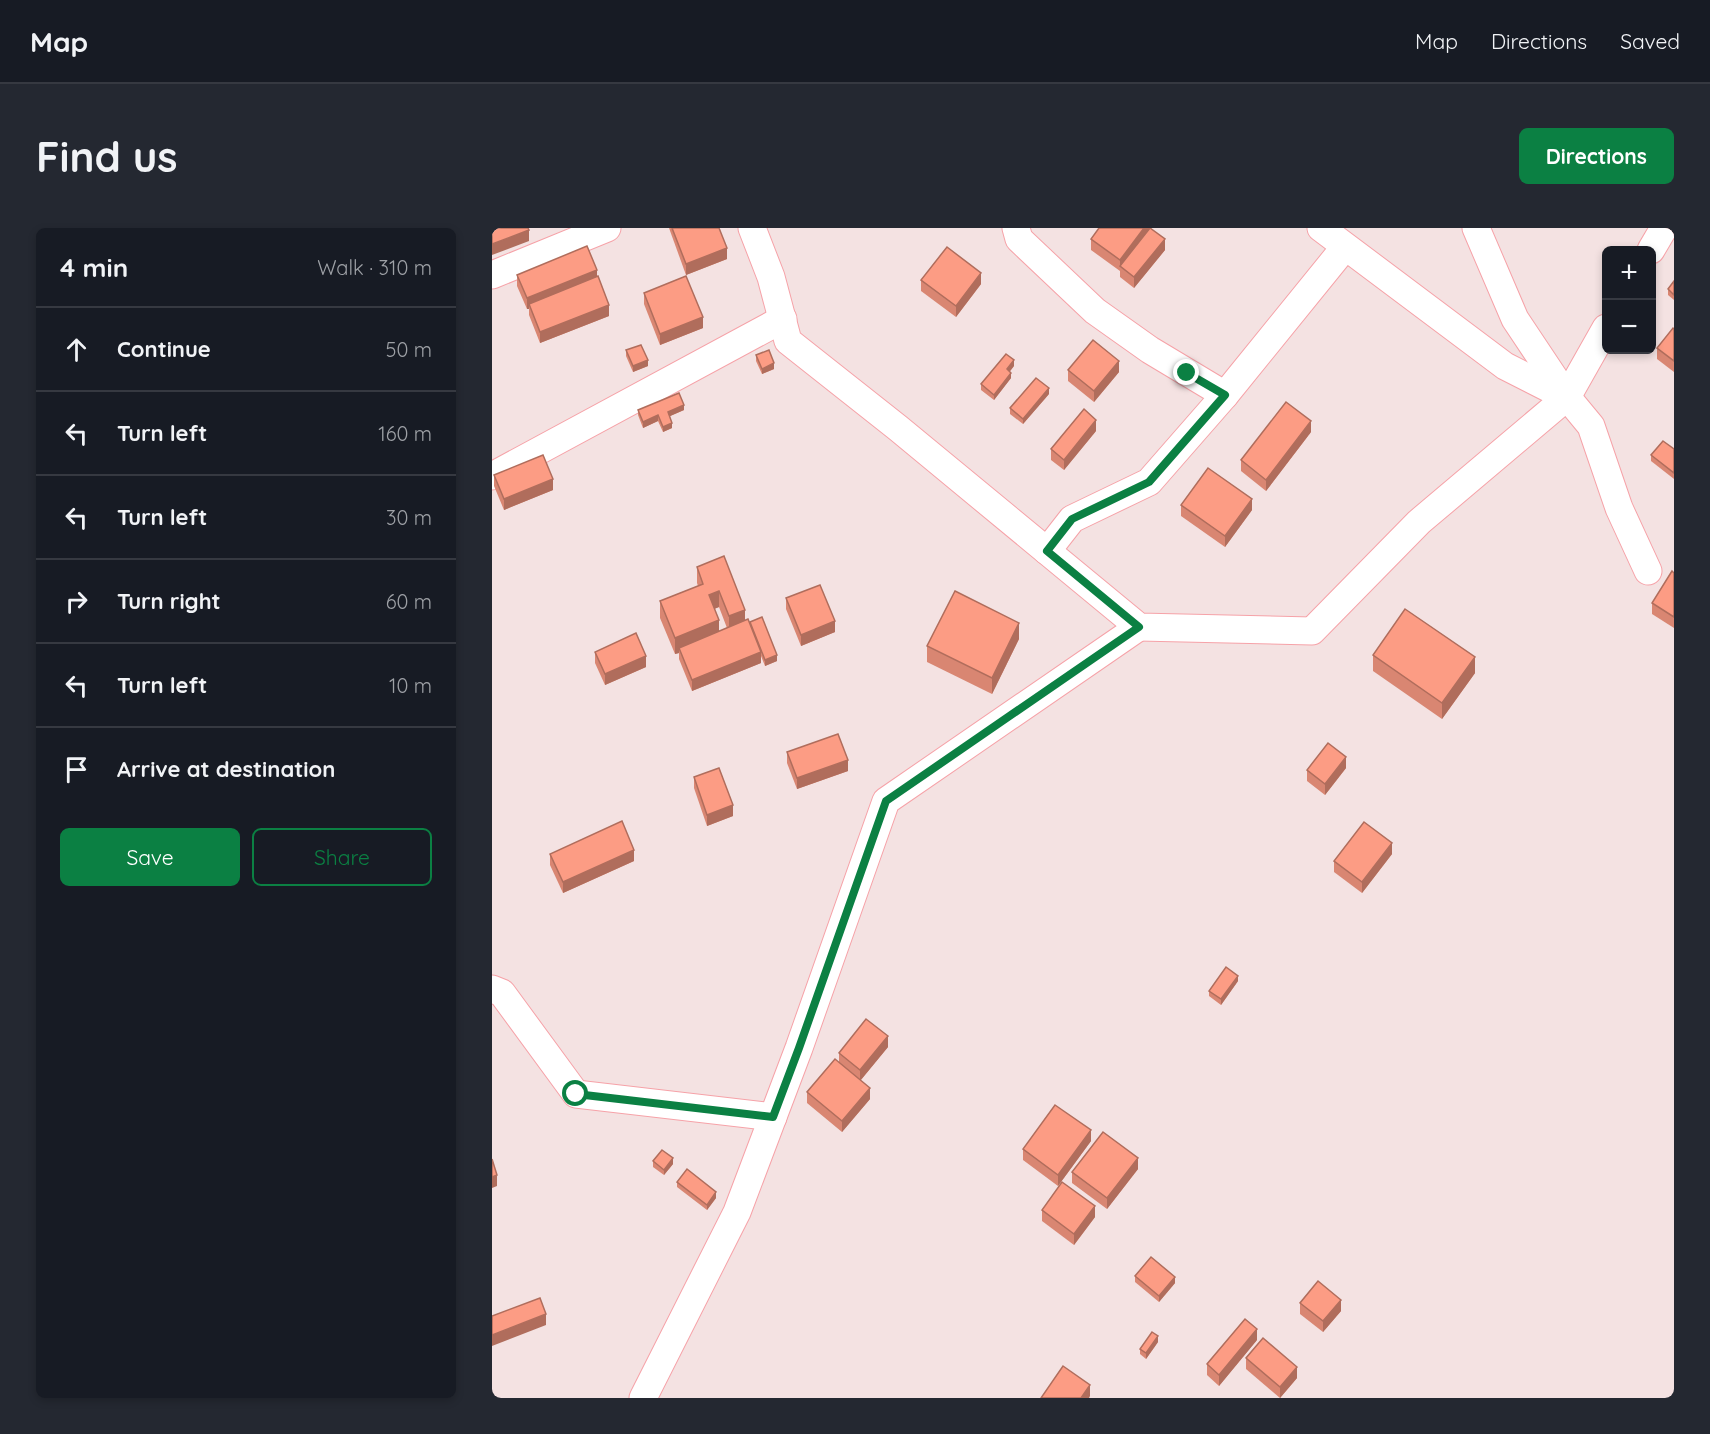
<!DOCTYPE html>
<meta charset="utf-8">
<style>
body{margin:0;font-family:Quicksand,sans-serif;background:#242831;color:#f1f3f6}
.controls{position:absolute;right:18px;top:18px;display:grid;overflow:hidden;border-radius:9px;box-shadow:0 3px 9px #0003}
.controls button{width:54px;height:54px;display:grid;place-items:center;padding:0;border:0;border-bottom:2px solid #363941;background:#171b24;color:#f1f3f6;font:30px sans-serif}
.stop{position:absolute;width:18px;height:18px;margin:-14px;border:4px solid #0b8043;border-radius:50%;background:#fff}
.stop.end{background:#0b8043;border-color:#fff;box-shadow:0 2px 6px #0008}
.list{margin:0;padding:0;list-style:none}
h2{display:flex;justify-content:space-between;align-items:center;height:78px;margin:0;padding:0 24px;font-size:26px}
h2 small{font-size:20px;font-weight:400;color:#9ea1a6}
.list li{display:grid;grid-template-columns:39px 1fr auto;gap:18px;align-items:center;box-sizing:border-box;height:84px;padding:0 24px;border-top:2px solid #363941}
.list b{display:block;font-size:22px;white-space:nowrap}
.list em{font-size:20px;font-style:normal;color:#9ea1a6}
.actions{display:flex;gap:12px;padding:18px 24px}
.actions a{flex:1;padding:14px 0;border:2px solid #0b8043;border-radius:9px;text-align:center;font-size:21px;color:#0b8043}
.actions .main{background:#0b8043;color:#fff}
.icon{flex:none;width:33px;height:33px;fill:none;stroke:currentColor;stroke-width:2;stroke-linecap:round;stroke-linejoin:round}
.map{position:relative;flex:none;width:1182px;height:1170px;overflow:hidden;border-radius:9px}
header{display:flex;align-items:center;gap:36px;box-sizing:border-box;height:84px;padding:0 30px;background:#171b24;border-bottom:2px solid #363941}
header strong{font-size:28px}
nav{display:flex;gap:33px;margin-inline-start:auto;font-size:21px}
.intro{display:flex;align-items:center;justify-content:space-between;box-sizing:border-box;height:144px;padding:0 36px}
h1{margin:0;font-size:42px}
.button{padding:15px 27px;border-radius:9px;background:#0b8043;color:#fff;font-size:21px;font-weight:700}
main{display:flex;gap:36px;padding:0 36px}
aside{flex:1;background:#171b24;border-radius:9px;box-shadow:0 3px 9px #0003}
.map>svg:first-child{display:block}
</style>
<header>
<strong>Map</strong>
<nav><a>Map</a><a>Directions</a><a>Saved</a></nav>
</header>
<div class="intro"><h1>Find us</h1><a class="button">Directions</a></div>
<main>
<aside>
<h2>4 min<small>Walk · 310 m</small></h2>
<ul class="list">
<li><svg class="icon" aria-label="ahead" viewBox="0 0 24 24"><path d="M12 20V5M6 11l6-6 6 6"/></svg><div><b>Continue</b></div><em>50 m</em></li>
<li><svg class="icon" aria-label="left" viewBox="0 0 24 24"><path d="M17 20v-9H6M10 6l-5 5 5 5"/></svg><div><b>Turn left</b></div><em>160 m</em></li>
<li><svg class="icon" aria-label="left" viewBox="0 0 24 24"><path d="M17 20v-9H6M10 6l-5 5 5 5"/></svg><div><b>Turn left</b></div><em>30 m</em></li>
<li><svg class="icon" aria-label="right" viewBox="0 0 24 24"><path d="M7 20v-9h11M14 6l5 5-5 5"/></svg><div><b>Turn right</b></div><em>60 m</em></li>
<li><svg class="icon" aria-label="left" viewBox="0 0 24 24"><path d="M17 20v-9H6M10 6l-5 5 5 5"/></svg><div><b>Turn left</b></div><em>10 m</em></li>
<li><svg class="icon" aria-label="arrive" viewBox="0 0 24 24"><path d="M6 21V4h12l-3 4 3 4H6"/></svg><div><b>Arrive at destination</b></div></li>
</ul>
<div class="actions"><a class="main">Save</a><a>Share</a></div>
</aside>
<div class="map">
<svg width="1182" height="1170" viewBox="0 0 1182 1170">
<rect width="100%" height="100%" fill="#f4e2e2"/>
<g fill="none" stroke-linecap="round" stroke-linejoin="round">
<g stroke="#f6a2a8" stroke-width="29">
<g id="street">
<path d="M260 0 279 49 296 113 406 200 647 399 820 403 927 294 1075 169 1114 100"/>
<path d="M524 0 527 11 603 83 658 122 733 167 853 19"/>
<path d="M829 0 1013 138 1074 169"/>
<path d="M984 0 1023 91 1075 169 1099 198 1127 280 1156 343"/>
<path d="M1159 22 1172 0"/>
<path d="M0 47 115 0"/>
<path d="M0 248 291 91"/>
<path d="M555 323 580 291 657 254 733 167"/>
<path d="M0 761 10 765 84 866 281 889"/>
<path d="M151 1170 245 984 307 820 394 573 647 399"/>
</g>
</g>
<use href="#street" stroke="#fff" stroke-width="27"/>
</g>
<g fill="#d98672" fill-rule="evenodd">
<path d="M177 0H227L235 31 194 47Z"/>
<path d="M659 0 673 22 642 60 628 49V42V43L599 22V11Z"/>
<path d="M25 47 105 49 117 88 48 115 37 87V81H35L25 58Z"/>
<path d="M429 52 489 56 464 89 429 63Z"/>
<path d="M1182 53V72L1176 67V61Z"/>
<path d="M152 65 211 100 168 117 152 76Z"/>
<path d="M1182 101V144L1165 131V120Z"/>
<path d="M134 122 156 138 141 144 134 128Z"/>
<path d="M264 127 282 141 270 146 264 133Z"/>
<path d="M522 138 518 143 519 150 502 172 489 162V156Z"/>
<path d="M576 142 627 144 602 174 576 153Z"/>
<path d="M557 166 531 196 518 186V180Z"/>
<path d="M146 182H192L178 188 180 200 171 204 166 193 151 200 146 187Z"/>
<path d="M604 203 572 242 559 232V221Z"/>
<path d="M819 204 774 263 749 243V232Z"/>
<path d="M1182 221V251L1159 233V227Z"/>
<path d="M2 247 61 262 12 282 2 258Z"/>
<path d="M689 277 760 282 733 319 689 288Z"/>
<path d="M205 339 253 392 258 396 285 433 273 438 269 428V435L200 463 187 431V425L183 426 168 390V373L206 358 205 355ZM227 379 235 400 227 403 222 381Z"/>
<path d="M1182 345V400L1160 386V375Z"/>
<path d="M294 370 343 404 309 418 294 381Z"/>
<path d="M527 411 500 466 435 434V418Z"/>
<path d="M103 424 154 439 113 457 103 435Z"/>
<path d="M881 427 983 445 950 491 881 443Z"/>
<path d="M295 524 356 543 305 561 295 535Z"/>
<path d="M854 540 833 567 815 553V542Z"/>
<path d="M202 549 241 588 215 598 202 560Z"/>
<path d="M58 626 142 633 71 665 58 637Z"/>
<path d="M900 626 870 665 842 644V633Z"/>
<path d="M746 753 729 777 717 768V763Z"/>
<path d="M396 819 368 853 378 871 350 904 315 875V864L347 834V825Z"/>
<path d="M599 913 566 958 531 932V921Z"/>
<path d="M161 933 181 936 172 947 161 939Z"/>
<path d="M646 941 615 981 580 955V944Z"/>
<path d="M185 954 224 970 215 982 185 959Z"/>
<path d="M550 982 603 989 582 1017 550 993Z"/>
<path d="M643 1048 683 1055 667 1074 643 1054Z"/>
<path d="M808 1075 849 1083 831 1104 808 1086Z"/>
<path d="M765 1112 727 1158 715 1147V1136Z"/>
<path d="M666 1114 654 1131 648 1126V1121Z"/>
<path d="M754 1130 805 1150 788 1170 754 1141Z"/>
</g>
<g fill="#b06d5c">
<path d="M652 0H659V1L628 38V43V32Z"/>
<path d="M37 2V13L0 27V16Z"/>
<path d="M673 11V22L642 60V49Z"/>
<path d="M235 20V31L194 47V36Z"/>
<path d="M105 42V53L37 76V81H35V70Z"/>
<path d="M489 45V56L464 89V78Z"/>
<path d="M117 77V88L48 115V104Z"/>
<path d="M211 89V100L168 117V106Z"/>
<path d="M156 132V138L141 144V138Z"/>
<path d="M522 132V138L515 147V141Z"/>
<path d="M627 133V144L602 174V163Z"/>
<path d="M282 135V141L270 146V141Z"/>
<path d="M519 145V150L502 172V167Z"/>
<path d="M557 160V166L531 196V191Z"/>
<path d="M192 177V182L176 189V184Z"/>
<path d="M166 187V193L151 200V194Z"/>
<path d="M604 192V203L572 242V232Z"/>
<path d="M819 193V204L774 263V252Z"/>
<path d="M180 195V200L171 204V199Z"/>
<path d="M61 251V262L12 282V271Z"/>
<path d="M760 271V282L733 319V308Z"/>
<path d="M227 363V379L217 383V367Z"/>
<path d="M253 382V398L237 404V388Z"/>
<path d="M227 392V408L187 420V425L183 426V410Z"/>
<path d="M343 393V404L309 418V407Z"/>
<path d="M527 395V411L500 466V450Z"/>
<path d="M269 424V435L200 463V452Z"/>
<path d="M285 427V433L273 438V432Z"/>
<path d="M154 428V439L113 457V446Z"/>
<path d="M983 429V445L950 491V475Z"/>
<path d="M854 529V540L833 567V556Z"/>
<path d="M356 532V543L305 561V550Z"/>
<path d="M241 577V588L215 598V587Z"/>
<path d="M900 615V626L870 665V654Z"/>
<path d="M142 622V633L71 665V654Z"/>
<path d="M746 748V753L729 777V771Z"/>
<path d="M396 808V819L368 853V842Z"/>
<path d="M378 860V871L350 904V893Z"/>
<path d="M599 902V913L566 958V947Z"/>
<path d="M181 930V936L172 947V942Z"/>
<path d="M646 930V941L615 981V970Z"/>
<path d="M5 947V958L0 960V949Z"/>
<path d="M224 964V970L215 982V977Z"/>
<path d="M603 978V989L582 1017V1006Z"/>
<path d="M683 1049V1055L667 1074V1068Z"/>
<path d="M849 1072V1083L831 1104V1093Z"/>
<path d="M54 1086V1097L0 1118V1107Z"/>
<path d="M765 1101V1112L727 1158V1147Z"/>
<path d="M666 1108V1114L654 1131V1125Z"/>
<path d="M805 1139V1150L788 1170V1159Z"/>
<path d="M598 1157V1168L597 1170H589Z"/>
</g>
<g fill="#fc9c84" stroke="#b06d5c" stroke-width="1.5">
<path d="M0 0H36L37 2 0 16Z"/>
<path d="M180 0H227L235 20 194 36Z"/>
<path d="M607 0H652L628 32 599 11Z"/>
<path d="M658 0 673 11 642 49 628 38Z"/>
<path d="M95 18 105 42 35 70 25 47Z"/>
<path d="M455 19 489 45 464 78 429 52Z"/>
<path d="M106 48 117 77 48 104 37 76Z"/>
<path d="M194 48 211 89 168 106 152 65Z"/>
<path d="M1182 53V67L1176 61Z"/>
<path d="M1181 100 1182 101V133L1165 120Z"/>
<path d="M601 112 627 133 602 163 576 142Z"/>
<path d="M149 117 156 132 141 138 134 122Z"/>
<path d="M277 122 282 135 270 141 264 127Z"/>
<path d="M514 126 522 132 515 141 519 145 502 167 489 156Z"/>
<path d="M544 150 557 160 531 191 518 180Z"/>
<path d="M187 165 192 177 176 184 180 195 171 199 166 187 151 194 146 182Z"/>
<path d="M794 174 819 193 774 252 749 232Z"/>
<path d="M592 181 604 192 572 232 559 221Z"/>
<path d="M1171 213 1182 221V245L1159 227Z"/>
<path d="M51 227 61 251 12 271 2 247Z"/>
<path d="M716 240 760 271 733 308 689 277Z"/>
<path d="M232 328 253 382 237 388 227 363 217 367 227 392 183 410 168 373 211 356 205 339Z"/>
<path d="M1180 343 1182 345V389L1160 375Z"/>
<path d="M328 357 343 393 309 407 294 370Z"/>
<path d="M463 363 527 395 500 450 435 418Z"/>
<path d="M913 381 983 429 950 475 881 427Z"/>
<path d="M270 389 285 427 273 432 258 394Z"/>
<path d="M256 391 269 424 200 452 187 420Z"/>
<path d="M144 405 154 428 113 446 103 424Z"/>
<path d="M346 506 356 532 305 550 295 524Z"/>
<path d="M836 515 854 529 833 556 815 542Z"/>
<path d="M227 540 241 577 215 587 202 549Z"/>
<path d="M130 593 142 622 71 654 58 626Z"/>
<path d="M872 594 900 615 870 654 842 633Z"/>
<path d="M734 739 746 748 729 771 717 763Z"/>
<path d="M374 791 396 808 368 842 347 825Z"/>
<path d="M343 831 378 860 350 893 315 864Z"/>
<path d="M563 877 599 902 566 947 531 921Z"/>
<path d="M611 904 646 930 615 970 580 944Z"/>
<path d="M170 922 181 930 172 942 161 933Z"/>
<path d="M0 931 5 947 0 949Z"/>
<path d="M195 941 224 964 215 977 185 954Z"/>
<path d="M570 954 603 978 582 1006 550 982Z"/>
<path d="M659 1029 683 1049 667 1068 643 1048Z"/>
<path d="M826 1053 849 1072 831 1093 808 1075Z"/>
<path d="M48 1070 54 1086 0 1107V1088Z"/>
<path d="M753 1091 765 1101 727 1147 715 1136Z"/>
<path d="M660 1104 666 1108 654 1125 648 1121Z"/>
<path d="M771 1110 805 1139 788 1159 754 1130Z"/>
<path d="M571 1138 598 1157 589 1170H549Z"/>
</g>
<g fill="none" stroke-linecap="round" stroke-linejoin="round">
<path stroke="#0b8043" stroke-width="8" d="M84 866 281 889 307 820 394 573 647 399 555 323 580 291 657 254 733 167 695 145"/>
</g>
</svg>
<div class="controls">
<button>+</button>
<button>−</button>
</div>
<div class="stop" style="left:84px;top:866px"></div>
<div class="stop end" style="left:695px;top:145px"></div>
</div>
</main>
